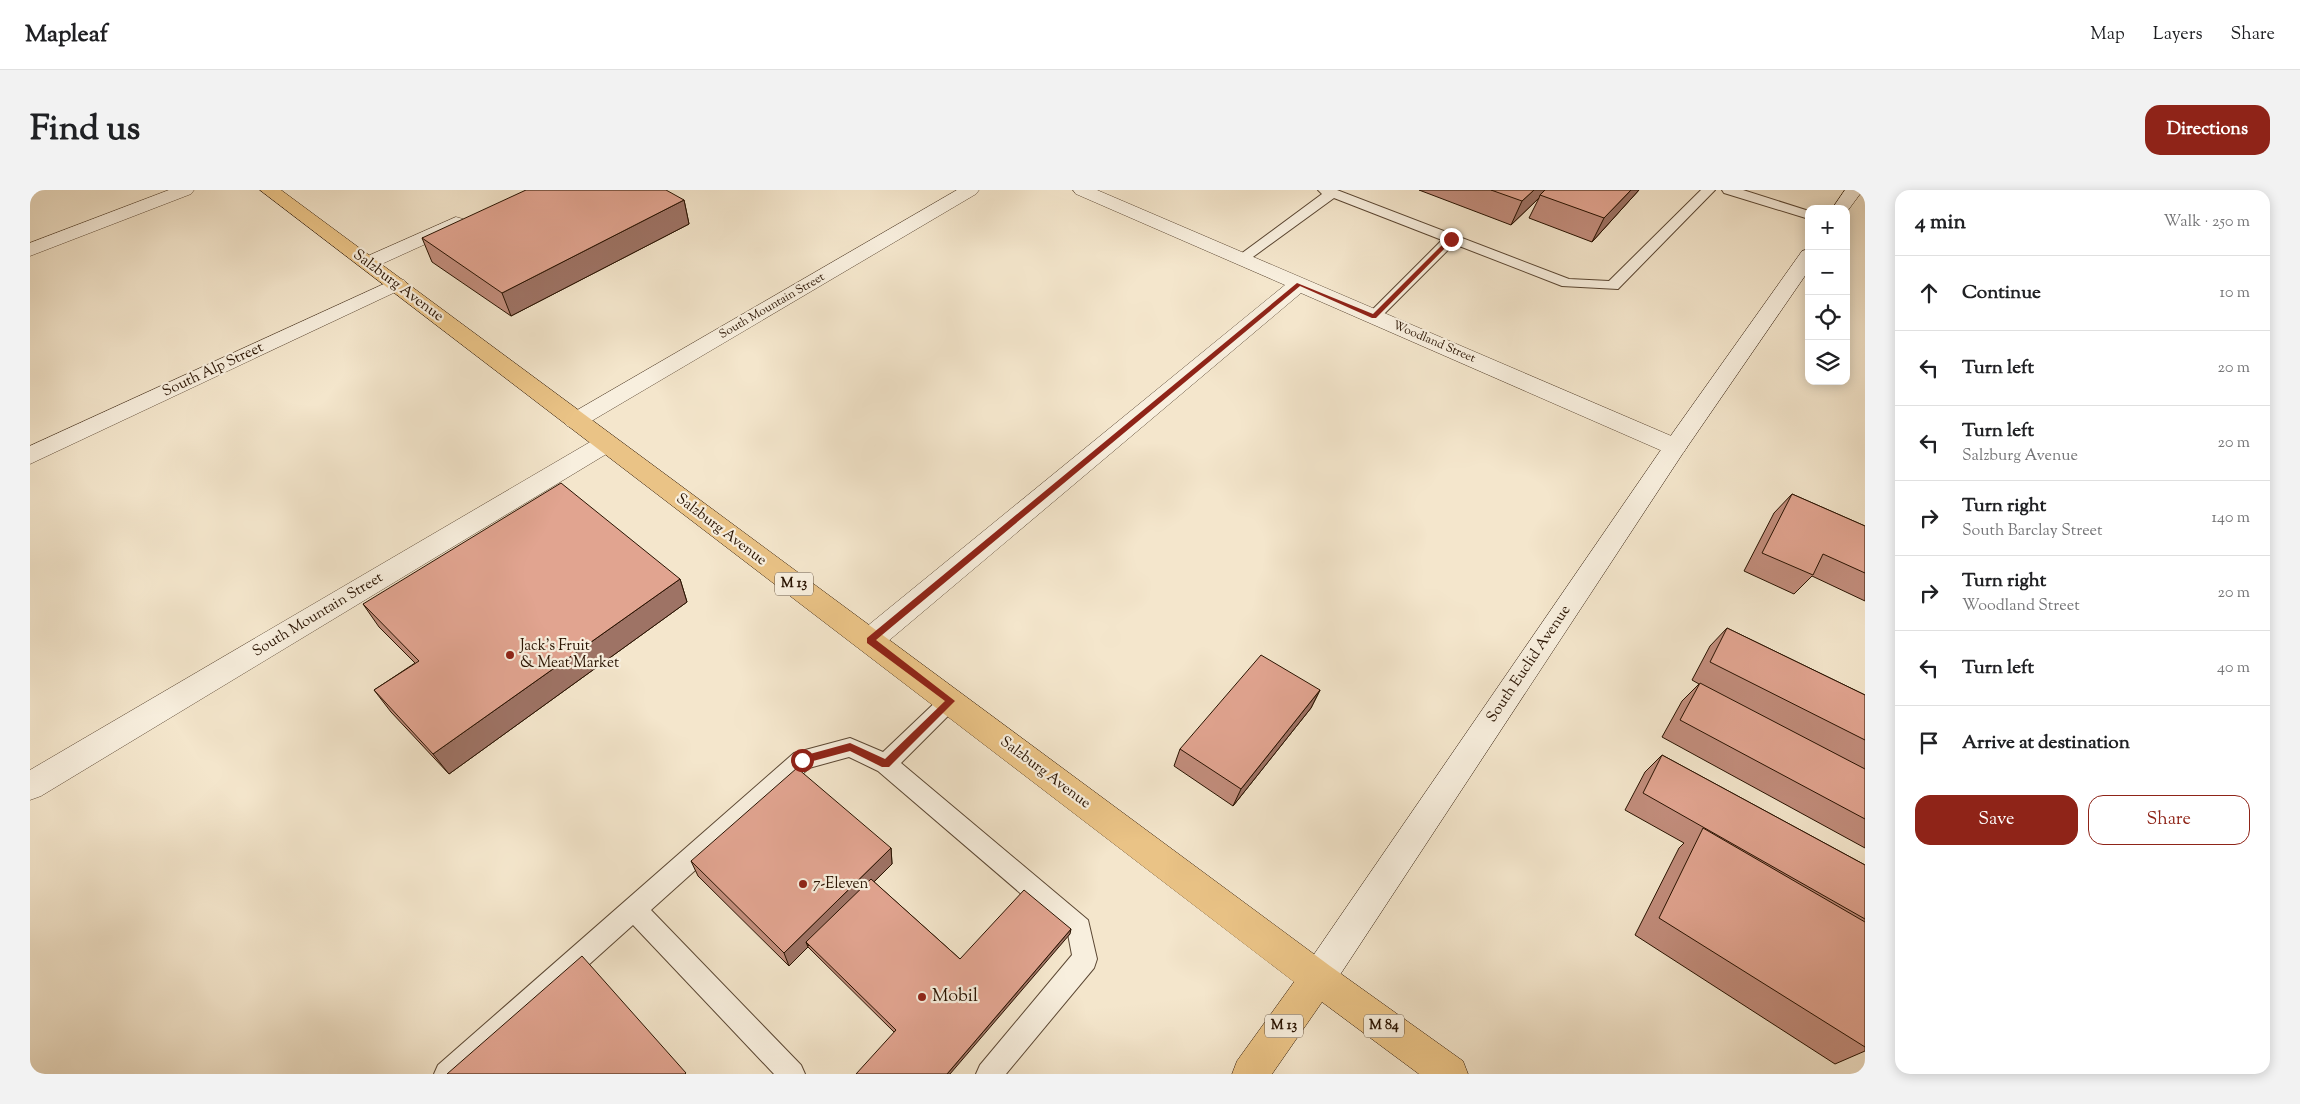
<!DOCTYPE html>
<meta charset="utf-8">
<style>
body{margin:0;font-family:"Sorts Mill Goudy",serif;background:#f2f2f2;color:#202124}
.controls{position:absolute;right:15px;top:15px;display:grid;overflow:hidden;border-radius:10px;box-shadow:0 2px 12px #0003}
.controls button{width:45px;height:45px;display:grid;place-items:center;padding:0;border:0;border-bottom:1px solid #e0e0e0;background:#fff;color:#202124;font:25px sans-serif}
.stop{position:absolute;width:15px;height:15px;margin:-11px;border:4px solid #8f2418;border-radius:50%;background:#fff}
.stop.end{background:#8f2418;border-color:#fff;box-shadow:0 1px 5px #0008}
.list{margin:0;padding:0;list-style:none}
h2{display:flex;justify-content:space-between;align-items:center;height:65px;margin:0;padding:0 20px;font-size:21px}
h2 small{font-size:16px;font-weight:400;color:#757577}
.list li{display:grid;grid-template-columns:32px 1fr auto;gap:15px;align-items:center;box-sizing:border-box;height:75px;padding:0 20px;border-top:1px solid #e0e0e0}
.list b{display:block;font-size:19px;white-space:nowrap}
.list p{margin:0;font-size:16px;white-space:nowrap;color:#757577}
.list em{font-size:16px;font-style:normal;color:#757577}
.actions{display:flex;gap:10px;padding:15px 20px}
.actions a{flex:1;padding:11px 0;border:1px solid #8f2418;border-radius:15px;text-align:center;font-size:18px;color:#8f2418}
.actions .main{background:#8f2418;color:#fff}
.icon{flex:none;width:28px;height:28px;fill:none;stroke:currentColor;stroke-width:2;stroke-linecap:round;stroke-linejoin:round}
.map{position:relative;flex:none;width:1835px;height:884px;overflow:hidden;border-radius:15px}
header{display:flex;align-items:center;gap:30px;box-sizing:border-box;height:70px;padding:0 25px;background:#fff;border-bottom:1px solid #e0e0e0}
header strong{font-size:24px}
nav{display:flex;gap:28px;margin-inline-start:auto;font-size:18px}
.intro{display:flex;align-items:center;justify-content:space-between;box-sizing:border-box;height:120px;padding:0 30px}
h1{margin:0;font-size:35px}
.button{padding:12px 22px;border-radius:15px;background:#8f2418;color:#fff;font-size:18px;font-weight:700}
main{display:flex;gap:30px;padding:0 30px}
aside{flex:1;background:#fff;border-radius:15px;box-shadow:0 2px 12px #0003}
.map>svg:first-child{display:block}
</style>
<header>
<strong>Mapleaf</strong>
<nav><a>Map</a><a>Layers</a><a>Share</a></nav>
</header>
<div class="intro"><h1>Find us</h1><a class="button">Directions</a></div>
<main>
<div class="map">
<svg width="1835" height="884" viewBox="0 0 1835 884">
<rect width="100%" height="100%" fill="#f4e6cc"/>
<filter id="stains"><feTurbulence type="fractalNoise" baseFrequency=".004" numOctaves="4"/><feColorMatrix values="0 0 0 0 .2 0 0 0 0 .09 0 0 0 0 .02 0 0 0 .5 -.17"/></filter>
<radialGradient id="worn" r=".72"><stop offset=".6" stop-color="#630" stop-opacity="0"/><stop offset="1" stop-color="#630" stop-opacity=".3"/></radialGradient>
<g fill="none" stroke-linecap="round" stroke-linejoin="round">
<g stroke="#5b4733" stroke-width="2">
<g id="lane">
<path d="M1288 0H1307L1539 89 1579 91 1671 0H1685L1588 99 1532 96 1424 54 1349 129H1339L1336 126 1412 50 1304 8 1216 72 1211 73 1204 69 1292 4Z"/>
<path d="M1692 0H1713L1779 21V29L1694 3Z"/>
<path d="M920 502 927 505 931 511 927 517 871 573 1058 730 1067 769 1064 778 976 884H946L950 875 1042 765 1038 744 848 581 819 567 779 578 621 720 771 875 775 884H744L603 735 437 884H404L408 875 764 563 820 548 853 562 913 505Z"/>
</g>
</g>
<g stroke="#5b4733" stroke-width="1">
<g id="street">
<path d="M139 0H164L161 4 0 66V53Z"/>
<path d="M927 0H949L946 4 553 236 545 239 537 236 533 231 537 226Z"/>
<path d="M1043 0H1067L1653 251 1657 257 1653 263 1645 265 1637 263 1271 103 850 458 840 461 830 458 826 450 830 442 1255 95 1046 4Z"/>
<path d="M426 27 433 29 435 33 433 37 345 77 338 79 331 77 328 73 331 69Z"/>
<path d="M367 88 374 90 377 94 374 98 0 274V256Z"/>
<path d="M575 246 583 248 587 254 583 260 11 606 0 610V580L567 248Z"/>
</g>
</g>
<g stroke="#281200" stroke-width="1">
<g id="secondary">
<path d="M1815 0H1833L1816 23V19H1802Z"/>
<path d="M1779 59V80L1653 263 1300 800 1288 805 1276 800 1271 788 1276 776 1637 251 1772 61Z"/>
</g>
</g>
<g stroke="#281200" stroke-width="1">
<path id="primary" d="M230 0H251L1300 776 1433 871 1438 884H1389L1292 812 1242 884H1202L1207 871 1264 792Z"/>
</g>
<use href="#lane" fill="#f8efde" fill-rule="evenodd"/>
<use href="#street" fill="#f8efde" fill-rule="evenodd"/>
<use href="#secondary" fill="#f8efde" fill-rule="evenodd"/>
<use href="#primary" fill="#eac386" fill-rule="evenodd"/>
</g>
<g fill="#c28d7c" stroke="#281200">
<path d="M1389 0H1609L1562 52 1499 28 1509 8 1481 35Z"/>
<path d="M654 10 659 34 481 126 402 72 392 48Z"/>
<path d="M1762 304 1835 336V411L1782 386 1764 404 1714 381 1744 323Z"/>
<path d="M650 389 657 412 419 584 361 522 344 500 385 473 349 437 333 414Z"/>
<path d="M1697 438 1835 505V658L1632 547 1652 511 1669 494 1662 490 1680 456Z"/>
<path d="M1290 500 1281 518 1203 616 1144 576 1150 559Z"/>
<path d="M1632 565 1835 675V861L1805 874 1605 745 1649 658 1654 653 1595 620 1615 582Z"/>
<path d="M861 658 862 674 844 692 930 769 1040 744 864 842 778 757 759 776 668 686 661 671Z"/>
</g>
<g fill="#9e7365" stroke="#281200">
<path d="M1504 0H1517L1510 5 1509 8 1481 35 1492 11Z"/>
<path d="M1601 0H1609L1562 52 1574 28Z"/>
<path d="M654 10 659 34 481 126 472 103Z"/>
<path d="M650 389 657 412 419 584 403 564Z"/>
<path d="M1290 500 1281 518 1203 616 1211 599Z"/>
<path d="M861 658 862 674 779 756 776 752 778 757 759 776 754 763Z"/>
<path d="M1041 739 1040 744 920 884H917Z"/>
</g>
<g fill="#e1a490" stroke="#281200">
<path d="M496 0H636L654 10 472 103 392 48Z"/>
<path d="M1461 0H1504L1492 11Z"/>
<path d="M1515 0H1601L1574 28 1510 5Z"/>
<path d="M531 293 650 389 403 564 344 500 389 471 333 414Z"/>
<path d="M1762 304 1835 336V383L1793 364 1783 385 1732 363Z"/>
<path d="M1697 438 1835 505V550L1680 472Z"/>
<path d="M1231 465 1290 500 1211 599 1150 559Z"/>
<path d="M1670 493 1835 579V629L1650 530Z"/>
<path d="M1632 565 1835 675V729L1613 603Z"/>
<path d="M767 578 861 658 754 763 661 671Z"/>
<path d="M1673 638 1835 732V857L1629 728Z"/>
<path d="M841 689 930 769 994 700 1041 739 917 884H826L866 840 776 752Z"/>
<path d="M552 766 656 883 655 884H417Z"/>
</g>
<path fill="#8f2418" d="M1419 48 1424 49 1346 128H1342L1270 96 846 450 925 511 859 577H852L820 561 772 574 769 573V567L820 553 855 569 915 511 837 453V448L1267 93 1343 124Z"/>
<g fill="#8f2418" stroke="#f8efde" stroke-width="2">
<circle cx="480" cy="465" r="5"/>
<circle cx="773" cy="694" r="5"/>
<circle cx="892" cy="807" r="5"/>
</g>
<g text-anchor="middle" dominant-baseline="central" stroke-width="4.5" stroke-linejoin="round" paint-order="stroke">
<g font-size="12" fill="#281200" stroke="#f8efde">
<text transform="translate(742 116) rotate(-30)">South Mountain Street</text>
<text transform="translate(1404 152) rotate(23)">Woodland Street</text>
</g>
<g fill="#f8efde" stroke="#665443" stroke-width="1">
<rect x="745" y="382.5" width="38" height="23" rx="4"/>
<rect x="1235" y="824.5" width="38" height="23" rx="4"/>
<rect x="1334" y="824.5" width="40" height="23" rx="4"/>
</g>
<g font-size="14" font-weight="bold" fill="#281200">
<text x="764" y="394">M 13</text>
<text x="1254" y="836">M 13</text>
<text x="1354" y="836">M 84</text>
</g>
<g font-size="15" fill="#281200" stroke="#f8efde">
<text transform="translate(368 96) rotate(37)">Salzburg Avenue</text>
<text transform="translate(183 180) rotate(-25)">South Alp Street</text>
<text transform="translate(691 340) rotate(37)">Salzburg Avenue</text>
<text transform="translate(288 425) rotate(-31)">South Mountain Street</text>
<text transform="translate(1499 474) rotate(-56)">South Euclid Avenue</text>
<text transform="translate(1015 583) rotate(37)">Salzburg Avenue</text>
</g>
<g font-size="15" fill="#281200" stroke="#f8efde" text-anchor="start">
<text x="490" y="456">Jack's Fruit<tspan x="490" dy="17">&amp; Meat Market</tspan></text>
<text x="783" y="694">7-Eleven</text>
</g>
<g font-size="18" fill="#281200" stroke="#f8efde" text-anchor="start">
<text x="902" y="807">Mobil</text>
</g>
</g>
<rect width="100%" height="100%" filter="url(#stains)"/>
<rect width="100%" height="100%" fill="url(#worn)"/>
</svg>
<div class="controls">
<button>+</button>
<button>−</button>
<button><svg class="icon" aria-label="locate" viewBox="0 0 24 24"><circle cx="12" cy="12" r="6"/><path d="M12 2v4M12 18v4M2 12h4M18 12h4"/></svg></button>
<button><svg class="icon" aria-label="layers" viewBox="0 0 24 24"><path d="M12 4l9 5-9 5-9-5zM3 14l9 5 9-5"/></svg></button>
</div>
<div class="stop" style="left:772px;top:570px"></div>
<div class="stop end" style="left:1421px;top:49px"></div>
</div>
<aside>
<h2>4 min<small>Walk · 250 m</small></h2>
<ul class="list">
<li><svg class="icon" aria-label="ahead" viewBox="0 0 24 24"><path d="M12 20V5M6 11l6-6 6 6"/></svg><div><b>Continue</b></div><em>10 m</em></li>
<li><svg class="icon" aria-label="left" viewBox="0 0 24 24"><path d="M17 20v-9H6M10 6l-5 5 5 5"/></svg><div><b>Turn left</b></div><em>20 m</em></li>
<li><svg class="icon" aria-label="left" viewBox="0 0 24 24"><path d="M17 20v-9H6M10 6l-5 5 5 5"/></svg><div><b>Turn left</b><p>Salzburg Avenue</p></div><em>20 m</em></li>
<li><svg class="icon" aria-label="right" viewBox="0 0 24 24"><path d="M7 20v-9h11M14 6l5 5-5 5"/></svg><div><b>Turn right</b><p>South Barclay Street</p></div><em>140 m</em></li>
<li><svg class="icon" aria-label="right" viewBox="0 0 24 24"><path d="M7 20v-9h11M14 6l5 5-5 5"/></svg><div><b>Turn right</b><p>Woodland Street</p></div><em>20 m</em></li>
<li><svg class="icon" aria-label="left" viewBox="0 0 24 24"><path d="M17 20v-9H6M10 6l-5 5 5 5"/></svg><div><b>Turn left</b></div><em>40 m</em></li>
<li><svg class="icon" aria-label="arrive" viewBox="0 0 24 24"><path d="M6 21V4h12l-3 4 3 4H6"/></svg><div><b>Arrive at destination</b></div></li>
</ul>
<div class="actions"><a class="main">Save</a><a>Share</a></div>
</aside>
</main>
